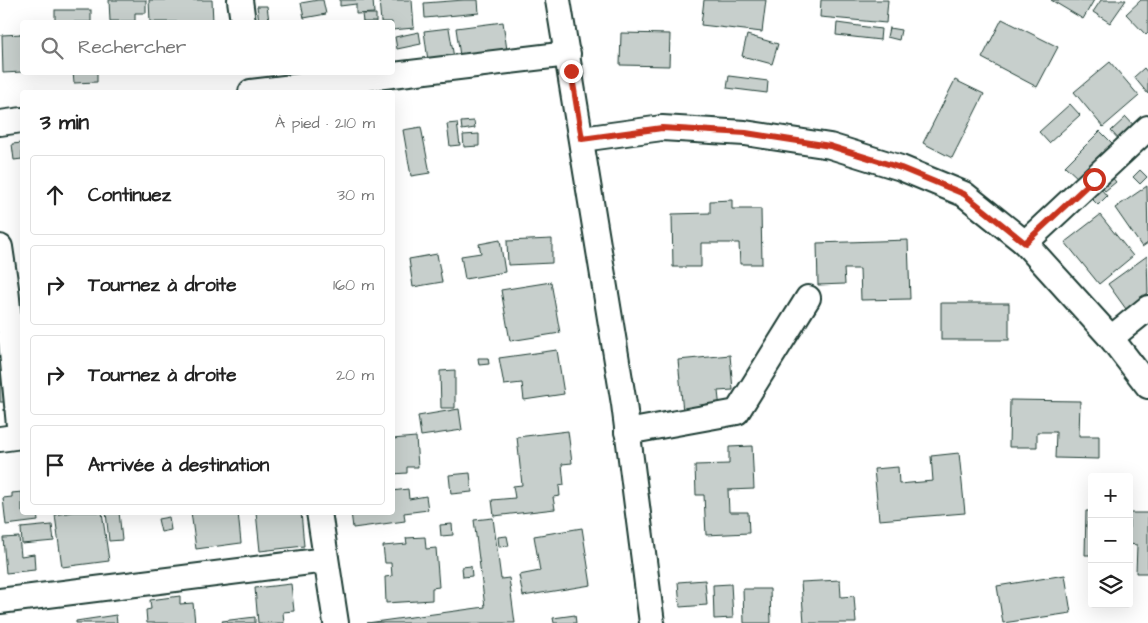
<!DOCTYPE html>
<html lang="fr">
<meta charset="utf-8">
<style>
body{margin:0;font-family:"Architects Daughter",sans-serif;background:#f2f2f2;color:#222}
.controls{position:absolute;right:15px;bottom:15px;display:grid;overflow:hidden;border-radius:5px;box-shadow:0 5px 20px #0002}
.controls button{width:45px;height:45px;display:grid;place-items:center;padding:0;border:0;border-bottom:1px solid #e0e0e0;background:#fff;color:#222;font:25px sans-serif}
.stop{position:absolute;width:15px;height:15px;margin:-11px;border:4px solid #c8321e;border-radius:50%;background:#fff}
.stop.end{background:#c8321e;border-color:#fff;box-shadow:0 1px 5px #0008}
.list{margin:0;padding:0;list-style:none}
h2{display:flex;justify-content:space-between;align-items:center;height:65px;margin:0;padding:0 20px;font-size:21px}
h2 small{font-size:16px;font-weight:400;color:#767676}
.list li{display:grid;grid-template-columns:32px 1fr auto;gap:15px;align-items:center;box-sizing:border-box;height:80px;margin:0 10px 10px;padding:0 10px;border:1px solid #e0e0e0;border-radius:5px}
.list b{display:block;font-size:19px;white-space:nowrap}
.list em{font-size:16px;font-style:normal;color:#767676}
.icon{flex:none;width:28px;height:28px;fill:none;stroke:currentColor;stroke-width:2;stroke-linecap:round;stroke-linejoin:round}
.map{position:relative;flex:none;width:1148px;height:623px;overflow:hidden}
.search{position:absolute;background:#fff;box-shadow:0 5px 20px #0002;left:20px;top:20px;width:375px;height:55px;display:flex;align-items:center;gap:12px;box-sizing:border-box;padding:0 18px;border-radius:5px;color:#767676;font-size:19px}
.panel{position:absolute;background:#fff;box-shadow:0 5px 20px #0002;left:20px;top:90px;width:375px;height:425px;border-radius:5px}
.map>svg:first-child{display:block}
</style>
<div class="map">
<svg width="1148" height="623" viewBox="0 0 1148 623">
<rect width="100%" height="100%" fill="#fff"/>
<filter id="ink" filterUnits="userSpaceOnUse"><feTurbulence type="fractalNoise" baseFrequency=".02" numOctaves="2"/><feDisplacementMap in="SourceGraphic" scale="10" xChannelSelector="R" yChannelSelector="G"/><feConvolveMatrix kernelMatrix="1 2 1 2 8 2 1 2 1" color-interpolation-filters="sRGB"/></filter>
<g filter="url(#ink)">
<g fill="#c7cfcc" stroke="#1f3d34">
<path d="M109 0H146V13H135V21H110Z"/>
<path d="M149 0H212L213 22H150Z"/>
<path d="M318 0H323L326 14 304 18 301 3Z"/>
<path d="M340 0H373L374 13 356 14V4L340 6Z"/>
<path d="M379 0H412L414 28 392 30V22H381Z"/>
<path d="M464 0H478L479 13 425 18 424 3Z"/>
<path d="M704 0H766L762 32 701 25Z"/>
<path d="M821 0H888L886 23 820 17Z"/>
<path d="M1051 0H1094L1083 19Z"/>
<path d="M1101 0H1126L1110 23 1093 12Z"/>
<path d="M1141 0H1148V33L1146 35 1126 14Z"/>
<path d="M257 6H267L269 21 259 22Z"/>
<rect x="55" y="10" width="36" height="12"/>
<path d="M362 14H376V22H363Z"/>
<path d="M1002 19 1058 47 1037 87 982 58Z"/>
<path d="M503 22 507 50 460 56 456 28Z"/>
<path d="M837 23 881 29 880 40 836 35Z"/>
<path d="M449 28 454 58 428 61 424 31Z"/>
<path d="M889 28 901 30 899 40 887 37Z"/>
<path d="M419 32 421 44 397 49 395 37Z"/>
<path d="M621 33 670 34 669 66 620 65Z"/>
<path d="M22 34V72L3 73 2 35Z"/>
<path d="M747 35 778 44 772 64 742 56Z"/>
<path d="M1110 62 1139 96 1103 127 1074 92Z"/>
<path d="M1144 68 1148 73V94L1134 77Z"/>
<path d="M73 72H97V82L74 83Z"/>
<path d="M729 76 768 81 767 93 727 88Z"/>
<path d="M955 80 984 94 952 158 923 143Z"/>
<path d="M1070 104 1080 115 1049 143 1039 132Z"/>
<path d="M1126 117 1138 130 1122 143 1111 131Z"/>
<path d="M474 121 475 128 462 130 461 122Z"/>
<path d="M457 123 460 145 450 146 447 124Z"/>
<path d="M421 127 430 173 411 176 403 130Z"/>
<path d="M1100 131 1113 144 1079 179 1065 166Z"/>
<path d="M479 134V146L464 147 463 135Z"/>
<path d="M22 143V159L14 160 12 144Z"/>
<path d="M1140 170 1147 177 1140 184 1133 177Z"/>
<path d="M1111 176 1116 182 1105 191 1100 185Z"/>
<path d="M1147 186 1148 243 1142 247 1115 208Z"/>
<path d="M1100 188 1107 196 1098 205 1090 197Z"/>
<path d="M732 200V209H761L762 264H740L739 243H701V267H673L672 214 710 213V201Z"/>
<path d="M1100 215 1133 256 1099 284 1065 242Z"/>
<path d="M552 239V263L508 265 507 241Z"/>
<path d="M500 240 505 272 465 279 461 256 481 253 479 244Z"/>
<path d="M908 240 910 299 861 300 860 269H844L845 284 818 285 817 243Z"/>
<path d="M437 254 442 282 413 287 409 259Z"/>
<path d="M1147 256 1148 293 1126 309 1108 284Z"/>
<path d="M551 282 560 333 510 341 501 290Z"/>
<rect x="941" y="303" width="68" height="37"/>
<path d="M557 350 564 394 524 400 522 383 504 385 499 358Z"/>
<path d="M730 355 733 390 718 391 720 409 683 412 678 360Z"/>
<path d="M478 358H488L489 364 479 365Z"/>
<path d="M0 370 4 402H0Z"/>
<path d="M455 370V408H441L440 371Z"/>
<path d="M1010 400 1080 401 1079 436H1099V459L1055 458 1056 432H1037V447H1009Z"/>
<path d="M459 409 462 430 421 436 418 416Z"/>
<path d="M568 431 572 463 562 464 564 485 559 486 560 496 553 497 555 509 494 516 492 500 515 498 513 486 522 485 517 437Z"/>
<path d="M416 437 418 467H407V473L392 474V439Z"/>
<path d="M752 446 754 489 728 490 729 512H748L749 533 706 535 704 495H696L695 465 729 464V447Z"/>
<path d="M959 453 965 513 879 520 874 469 898 467 899 484 933 481 931 456Z"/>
<path d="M470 473 472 492 451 494 449 475Z"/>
<path d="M408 489 409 499 426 496 428 510 404 513 405 521 353 528 351 512H392V491Z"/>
<path d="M22 492V512H37L38 521 6 525 3 498 12 497V493Z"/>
<path d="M1086 511H1092V555H1085Z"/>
<path d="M74 512H102L109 561 62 567 55 515Z"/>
<path d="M106 512H119L122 540 109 541Z"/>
<path d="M191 512H238L241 543 196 549Z"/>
<path d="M256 512H301L304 546 260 551Z"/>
<path d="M1129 513H1148V573H1136L1137 545 1129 544Z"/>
<path d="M169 517 171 530 161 532 158 519Z"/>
<path d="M493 518 501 579 509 578 515 623H367L485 607 474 520Z"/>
<path d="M452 524 453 535 441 536 440 525Z"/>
<path d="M52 525 54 541 22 544 21 528Z"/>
<path d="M582 528 591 585 523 596 519 575 540 571 534 536Z"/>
<path d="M507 536 509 546 499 547 498 537Z"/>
<path d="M19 537 21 556 34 554 35 570 6 573 3 538Z"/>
<path d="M425 537 426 549 436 548 439 587 432 588V600L386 603 385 577 392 576 391 563H385L383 546 407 544 406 538Z"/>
<path d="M471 566 472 576 463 577 462 567Z"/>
<path d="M1065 575 1071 613 1003 623 997 586Z"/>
<path d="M705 580 707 605 680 607 678 582Z"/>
<path d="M840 580 841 597 854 596 856 623H804L801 582Z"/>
<path d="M291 584 294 611 283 612 284 623H258L255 588Z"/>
<path d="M731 584 733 618 714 619 713 585Z"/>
<path d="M743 589H770L771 623H744Z"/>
<path d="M180 596V604L193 603 195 623H147L146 610 151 609 150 600Z"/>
<path d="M116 615 117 623H76V621Z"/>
<path d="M575 615 576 623H554L553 618Z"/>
<path d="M255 617V623H223L222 621Z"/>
</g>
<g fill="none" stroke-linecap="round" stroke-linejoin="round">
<g stroke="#1f3d34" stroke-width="28">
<g id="minor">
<path d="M240 0 243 22"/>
<path d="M558 0 624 404 652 623"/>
<path d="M251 92 568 54"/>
<path d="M0 123 22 120"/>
<path d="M582 139 662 128 745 133 830 146 901 168 964 194 1025 243 1111 338 1148 386"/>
<path d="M1025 243 1148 128"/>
<path d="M0 247 6 288 20 436"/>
<path d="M1111 338 1148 308"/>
<path d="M627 432 737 412 808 298"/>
<path d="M0 439 22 436"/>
<path d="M319 512 336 623"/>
<path d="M0 601 326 560"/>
</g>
</g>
<use href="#minor" stroke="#fff" stroke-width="24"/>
</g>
</g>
<g fill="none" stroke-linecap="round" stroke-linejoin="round" filter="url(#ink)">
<path stroke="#c8321e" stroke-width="6" d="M571 71 582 139 662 128 746 133 830 146 901 168 964 194 1025 243 1094 179"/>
</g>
</svg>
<div class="controls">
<button>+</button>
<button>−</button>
<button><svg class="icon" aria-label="layers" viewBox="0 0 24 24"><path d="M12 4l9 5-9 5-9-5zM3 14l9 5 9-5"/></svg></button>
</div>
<div class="stop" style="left:1094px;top:179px"></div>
<div class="stop end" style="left:571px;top:71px"></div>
<div class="search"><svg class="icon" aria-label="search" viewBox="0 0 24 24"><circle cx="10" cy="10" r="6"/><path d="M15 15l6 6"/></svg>Rechercher</div>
<section class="panel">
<h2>3 min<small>À pied · 210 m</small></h2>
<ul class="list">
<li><svg class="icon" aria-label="ahead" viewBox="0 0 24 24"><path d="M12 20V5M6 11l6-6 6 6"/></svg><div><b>Continuez</b></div><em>30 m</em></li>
<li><svg class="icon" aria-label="right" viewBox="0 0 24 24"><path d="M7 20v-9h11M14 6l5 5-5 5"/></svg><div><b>Tournez à droite</b></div><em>160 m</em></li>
<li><svg class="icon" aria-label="right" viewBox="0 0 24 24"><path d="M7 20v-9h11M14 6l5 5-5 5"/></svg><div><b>Tournez à droite</b></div><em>20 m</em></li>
<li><svg class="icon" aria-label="arrive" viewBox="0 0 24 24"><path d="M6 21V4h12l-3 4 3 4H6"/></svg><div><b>Arrivée à destination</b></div></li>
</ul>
</section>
</div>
